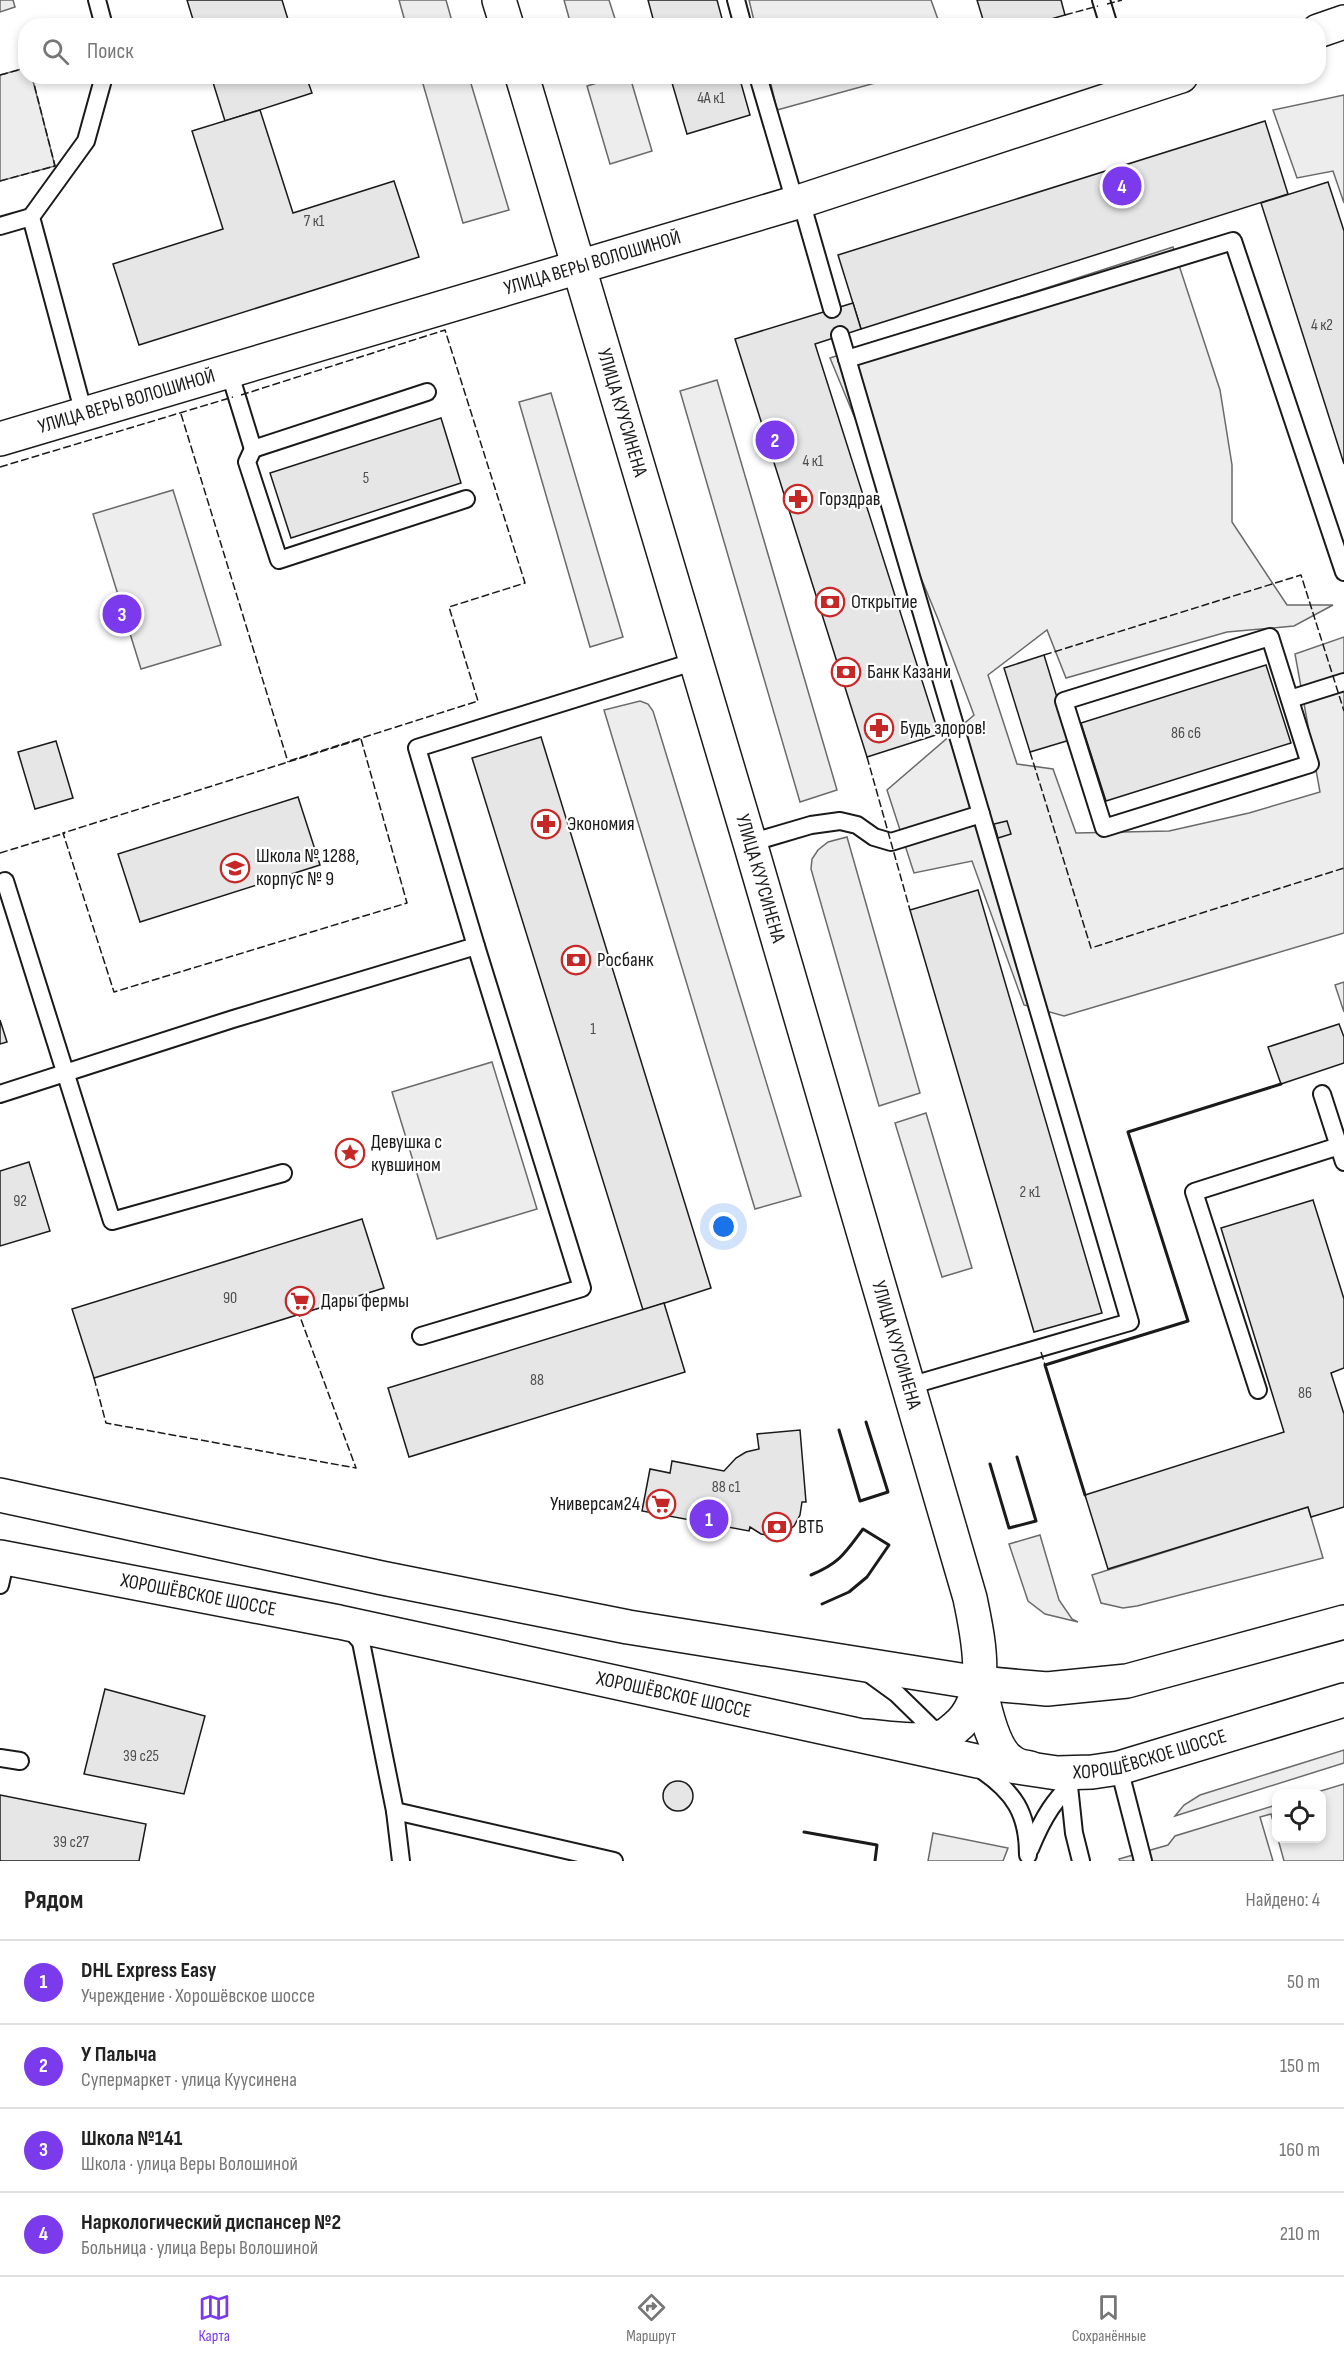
<!DOCTYPE html>
<html lang="ru">
<meta charset="utf-8">
<style>
body{margin:0;font-family:"Sofia Sans Condensed",sans-serif;background:#f2f2f2;color:#222}
.controls{position:absolute;right:18px;bottom:18px;display:grid;overflow:hidden;border-radius:12px;box-shadow:0 3px 9px #0003}
.controls button{width:54px;height:54px;display:grid;place-items:center;padding:0;border:0;border-bottom:2px solid #e0e0e0;background:#fff;color:#222;font:30px sans-serif}
.you{position:absolute;left:724px;top:1227px;width:21px;height:21px;margin:-15px;border:4px solid #fff;border-radius:50%;background:#1a73e8;box-shadow:0 0 0 9px #1a73e833}
.badge{display:grid;place-items:center;width:39px;height:39px;border-radius:50%;background:#7c3aed;color:#fff;font-size:20px;font-weight:700}
.pin{position:absolute;translate:-50% -50%;border:3px solid #fff;box-shadow:0 2px 6px #0006}
.list{margin:0;padding:0;list-style:none}
h2{display:flex;justify-content:space-between;align-items:center;height:78px;margin:0;padding:0 24px;font-size:26px}
h2 small{font-size:20px;font-weight:400;color:#767676}
.list li{display:grid;grid-template-columns:39px 1fr auto;gap:18px;align-items:center;box-sizing:border-box;height:84px;padding:0 24px;border-top:2px solid #e0e0e0}
.list b{display:block;font-size:22px;white-space:nowrap}
.list p{margin:0;font-size:20px;white-space:nowrap;color:#767676}
.list em{font-size:20px;font-style:normal;color:#767676}
.icon{flex:none;width:33px;height:33px;fill:none;stroke:currentColor;stroke-width:2;stroke-linecap:round;stroke-linejoin:round}
.map{position:relative;flex:none;width:1344px;height:1861px;overflow:hidden}
.search{position:absolute;background:#fff;box-shadow:0 3px 9px #0003;left:18px;right:18px;top:18px;height:66px;display:flex;align-items:center;gap:15px;box-sizing:border-box;padding:0 21px;border-radius:24px;color:#767676;font-size:22px}
.sheet{height:414px;background:#fff}
nav{display:flex;justify-content:space-around;align-items:center;box-sizing:border-box;height:84px;border-top:2px solid #e0e0e0;background:#fff;font-size:16px;color:#767676}
nav a{display:grid;justify-items:center;gap:3px}
nav .on{color:#7c3aed}
.map>svg:first-child{display:block}
</style>
<div class="map">
<svg width="1344" height="1861" viewBox="0 0 1344 1861">
<rect width="100%" height="100%" fill="#fff"/>
<g fill="#ededed" stroke="#6a6a6a" stroke-width="1.5">
<path d="M0 0H13L15 7 0 12Z"/>
<path d="M399 0H446L453 25H406Z"/>
<path d="M564 0H609L617 25H571Z"/>
<path d="M749 0H931L940 25H755Z"/>
<path d="M25 68 26 76 32 77 55 166 0 181V75Z"/>
<path d="M620 76 630 77 652 151 610 164 587 86Z"/>
<path d="M769 76H897V77L777 110Z"/>
<path d="M421 77H469L509 210 463 223Z"/>
<path d="M1344 95V203L1333 171 1297 178 1273 110Z"/>
<path d="M1173 247 1220 390 1232 465V522L1287 605H1333L1294 626 1227 632 1066 678 1047 630 988 675 1017 764 1053 769 1076 833 1169 831 1249 813 1320 792 1295 654 1344 637V933L1064 1016 1024 1005 972 861 914 873 887 790 974 715 938 619 830 358Z"/>
<path d="M717 380 837 790 800 802 680 391Z"/>
<path d="M551 393 623 637 590 647 519 402Z"/>
<path d="M173 490 221 645 141 669 93 514Z"/>
<path d="M640 701 648 704 653 711 801 1196 755 1209 604 710Z"/>
<path d="M847 837 920 1093 879 1106 811 869 812 859 818 850 828 842Z"/>
<path d="M1344 982V1012L1335 985Z"/>
<path d="M492 1062 537 1209 437 1239 392 1092Z"/>
<path d="M926 1113 972 1268 942 1277 895 1123Z"/>
<path d="M1308 1507 1323 1558 1137 1606 1123 1608 1101 1603 1092 1575Z"/>
<path d="M1040 1535 1059 1600 1072 1619 1078 1622 1045 1614 1028 1601 1009 1544Z"/>
<path d="M1344 1750V1763L1175 1816 1184 1805 1200 1795Z"/>
<path d="M1344 1784V1861H1284L1278 1839 1322 1838V1794L1314 1793Z"/>
<path d="M1276 1805V1832L1271 1814 1260 1817 1273 1861H1120L1119 1859 1168 1845 1175 1836Z"/>
<path d="M933 1833 1008 1848 1003 1861H928Z"/>
</g>
<g fill="#e6e6e6" stroke="#1a1a1a" stroke-width="1.5">
<path d="M187 0H282L290 26H195Z"/>
<path d="M648 0H717L724 26H655Z"/>
<path d="M977 0H1061L1065 15 1027 26H985Z"/>
<path d="M211 76H306L312 93 225 121Z"/>
<path d="M670 76H739L750 115 687 134Z"/>
<path d="M260 110 293 213 394 181 419 257 139 345 113 264 223 229 192 131Z"/>
<path d="M1265 121 1288 194 861 329 838 255Z"/>
<path d="M1328 182 1344 231V464L1261 203Z"/>
<path d="M853 303 861 329 815 344 939 734 867 757 735 339Z"/>
<path d="M441 418 461 483 291 538 270 473Z"/>
<path d="M1044 655 1070 740 1030 752 1004 668Z"/>
<path d="M1266 665 1291 743 1106 801 1081 723Z"/>
<path d="M541 737 711 1288 643 1310 472 758Z"/>
<path d="M56 741 73 798 35 809 18 752Z"/>
<path d="M298 797 320 865 140 922 118 854Z"/>
<path d="M1007 821 1011 834 998 838 994 824Z"/>
<path d="M978 890 1102 1313 1034 1332 910 910Z"/>
<path d="M0 1020 7 1042 0 1044Z"/>
<path d="M1339 1024 1344 1037V1063L1281 1084 1268 1047Z"/>
<path d="M29 1162 50 1231 0 1246V1171Z"/>
<path d="M1313 1200 1344 1299V1368L1331 1373 1344 1414V1507L1311 1517 1308 1507 1108 1569 1085 1495 1284 1432 1221 1228Z"/>
<path d="M362 1219 384 1288 94 1378 72 1309Z"/>
<path d="M664 1303 685 1372 409 1457 388 1388Z"/>
<path d="M800 1430 806 1502H802L800 1515 794 1526 785 1533 773 1536 761 1534 750 1527 749 1531 642 1511 650 1469 670 1473 672 1461 724 1471 736 1458 746 1452 759 1449 757 1434Z"/>
<path d="M105 1689 205 1716 184 1794 84 1774Z"/>
<circle cx="678" cy="1796" r="15"/>
<path d="M0 1795 146 1824 139 1861H0Z"/>
</g>
<g fill="none" stroke-linecap="round" stroke-linejoin="round">
<g stroke="#1a1a1a" stroke-width="20">
<g id="service">
<path d="M97 0 104 26"/>
<path d="M736 0 743 26"/>
<path d="M1101 0 1109 26"/>
<path d="M758 76 795 202"/>
<path d="M801 201 832 309"/>
<path d="M0 226 31 217"/>
<path d="M840 335 981 814"/>
<path d="M847 359 1233 241 1344 572"/>
<path d="M229 371 253 449 427 392"/>
<path d="M84 414 31 217 86 141 104 76"/>
<path d="M253 449 247 462 279 560 466 499"/>
<path d="M1270 637 1310 764 1104 828 1064 701Z"/>
<path d="M1290 699 1344 682"/>
<path d="M750 843 811 825 840 821 857 825 874 837 891 842 981 814 1130 1322 909 1386"/>
<path d="M5 881 112 1221 283 1173"/>
<path d="M0 1094 233 1019 476 946 417 748 696 661"/>
<path d="M1322 1094 1344 1162"/>
<path d="M421 1336 582 1288 476 946"/>
<path d="M1258 1390 1194 1192 1339 1146"/>
<path d="M0 1585 6 1558"/>
<path d="M348 1627 361 1642 395 1811 614 1861"/>
<path d="M868 1673 897 1694 941 1737"/>
<path d="M0 1758 20 1761"/>
<path d="M1119 1768 1143 1861"/>
<path d="M980 1769C1014 1792 1028 1813 1028 1855"/>
<path d="M1069 1786 1074 1833 1081 1861"/>
<path d="M395 1811 401 1861"/>
<path d="M1030 1849C1044 1815 1054 1800 1080 1775"/>
</g>
</g>
<g stroke="#1a1a1a" stroke-width="36">
<g id="minor">
<path d="M1318 31 1344 22"/>
<path id="s1" d="M0 439 801 201 1181 76"/>
</g>
</g>
<g stroke="#1a1a1a" stroke-width="36">
<g id="secondary">
<path d="M499 0 507 26"/>
<path id="s2" d="M522 76 750 843 970 1598C978 1638 993 1698 955 1728 951 1731 946 1736 940 1737 916 1743 890 1738 866 1736"/>
<path d="M0 1495 382 1578 628 1627 979 1683 1047 1689 1127 1681 1344 1622"/>
<path id="s3" d="M0 1557 339 1622 977 1761 1057 1773 1092 1772 1119 1768 1344 1700"/>
<path d="M979 1683C984 1705 992 1750 1012 1762 1017 1766 1024 1767 1030 1768"/>
</g>
</g>
<use href="#service" stroke="#fff" stroke-width="16"/>
<use href="#minor" stroke="#fff" stroke-width="33"/>
<use href="#secondary" stroke="#fff" stroke-width="33"/>
<g stroke="#1a1a1a" stroke-width="1.5" stroke-dasharray="8 3" stroke-linecap="butt">
<path d="M1107 4 1122 0"/>
<path d="M1065 15 1098 6"/>
<path d="M0 75 26 68"/>
<path d="M0 181 55 166 32 76"/>
<path d="M241 395 445 330 525 583 449 607 478 701 289 761"/>
<path d="M181 414 288 762"/>
<path d="M0 467 233 397"/>
<path d="M1044 655 1301 575 1344 711"/>
<path d="M361 739 407 903 114 992 63 833Z"/>
<path d="M1030 752 1091 948 1344 868"/>
<path d="M867 757 910 910"/>
<path d="M0 853 65 833"/>
<path d="M1041 1352 1045 1365"/>
<path d="M94 1378 106 1423 356 1468 299 1314"/>
</g>
<g stroke="#1a1a1a" stroke-width="3">
<path d="M839 1430 860 1501 888 1492 866 1422"/>
<path d="M990 1464 1009 1528 1036 1521 1017 1457"/>
<path d="M1085 1495 1045 1365 1188 1321 1128 1132 1281 1084"/>
<path d="M811 1575C840 1563 845 1553 863 1529L889 1545 867 1577 849 1592 822 1604"/>
<path d="M804 1832 877 1845 875 1861"/>
</g>
</g>
<defs>
<g id="pharmacy-ring" transform="scale(1.5)"><circle r="9.5" fill="#fff" stroke="#c62828" stroke-width="1.5"/><path d="M-2-6h4v4h4v4h-4v4h-4v-4h-4v-4h4Z" fill="#c62828"/></g>
<g id="bank-ring" transform="scale(1.5)"><circle r="9.5" fill="#fff" stroke="#c62828" stroke-width="1.5"/><path d="M-6-4H6V4H-6ZM0-2.3a2.3 2.3 0 1 0 0 4.6a2.3 2.3 0 1 0 0-4.6Z" fill="#c62828"/></g>
<g id="school-ring" transform="scale(1.5)"><circle r="9.5" fill="#fff" stroke="#c62828" stroke-width="1.5"/><path d="M0-5L7-2L0 1L-7-2ZM-4 1L0 2.5L4 1V4Q0 6-4 4Z" fill="#c62828"/></g>
<g id="sight-ring" transform="scale(1.5)"><circle r="9.5" fill="#fff" stroke="#c62828" stroke-width="1.5"/><path d="M0-6L1.8-2.2L6-1.7L2.9 1.2L3.7 5.4L0 3.3L-3.7 5.4L-2.9 1.2L-6-1.7L-1.8-2.2Z" fill="#c62828"/></g>
<g id="supermarket-ring" transform="scale(1.5)"><circle r="9.5" fill="#fff" stroke="#c62828" stroke-width="1.5"/><path d="M-6-5.5h2.5l.6 2H6L4.5 2H-2.5L-4.4-4H-6ZM-1.5 3.2a1.3 1.3 0 1 0 .1 0ZM3 3.2a1.3 1.3 0 1 0 .1 0Z" fill="#c62828"/></g>
</defs>
<g fill-rule="evenodd">
<use href="#pharmacy-ring" x="798" y="499"/>
<use href="#bank-ring" x="830" y="602"/>
<use href="#bank-ring" x="846" y="672"/>
<use href="#pharmacy-ring" x="879" y="728"/>
<use href="#pharmacy-ring" x="546" y="824"/>
<use href="#school-ring" x="235" y="868"/>
<use href="#bank-ring" x="576" y="960"/>
<use href="#sight-ring" x="350" y="1153"/>
<use href="#supermarket-ring" x="300" y="1301"/>
<use href="#supermarket-ring" x="661" y="1504"/>
<use href="#bank-ring" x="777" y="1527"/>
</g>
<g text-anchor="middle" dominant-baseline="central" stroke-width="4.5" stroke-linejoin="round" paint-order="stroke">
<g font-size="16" fill="#4d4d4d">
<text x="711" y="98">4А к1</text>
<text x="314" y="221">7 к1</text>
<text x="1322" y="325">4 к2</text>
<text x="813" y="461">4 к1</text>
<text x="366" y="478">5</text>
<text x="1186" y="733">86 с6</text>
<text x="593" y="1029">1</text>
<text x="1030" y="1192">2 к1</text>
<text x="20" y="1201">92</text>
<text x="230" y="1298">90</text>
<text x="537" y="1380">88</text>
<text x="1305" y="1393">86</text>
<text x="726" y="1487">88 с1</text>
<text x="141" y="1756">39 с25</text>
<text x="71" y="1842">39 с27</text>
</g>
<g font-size="20" fill="#1a1a1a" stroke="#fff">
<text stroke="none"><textPath href="#s1" startOffset="618">УЛИЦА ВЕРЫ ВОЛОШИНОЙ</textPath></text>
<text stroke="none"><textPath href="#s1" startOffset="132">УЛИЦА ВЕРЫ ВОЛОШИНОЙ</textPath></text>
<text stroke="none"><textPath href="#s2" startOffset="351">УЛИЦА КУУСИНЕНА</textPath></text>
<text stroke="none"><textPath href="#s2" startOffset="837">УЛИЦА КУУСИНЕНА</textPath></text>
<text stroke="none"><textPath href="#s2" startOffset="1323">УЛИЦА КУУСИНЕНА</textPath></text>
<text stroke="none"><textPath href="#s3" startOffset="202">ХОРОШЁВСКОЕ ШОССЕ</textPath></text>
<text stroke="none"><textPath href="#s3" startOffset="688">ХОРОШЁВСКОЕ ШОССЕ</textPath></text>
<text stroke="none"><textPath href="#s3" startOffset="1174">ХОРОШЁВСКОЕ ШОССЕ</textPath></text>
</g>
<g font-size="20" fill="#1a1a1a" stroke="#fff" text-anchor="start">
<text x="819" y="499">Горздрав</text>
<text x="851" y="602">Открытие</text>
<text x="867" y="672">Банк Казани</text>
<text x="900" y="728">Будь здоров!</text>
<text x="567" y="824">Экономия</text>
<text x="256" y="856">Школа № 1288,<tspan x="256" dy="23">корпус № 9</tspan></text>
<text x="597" y="960">Росбанк</text>
<text x="371" y="1142">Девушка с<tspan x="371" dy="23">кувшином</tspan></text>
<text x="321" y="1301">Дары фермы</text>
<text x="640" y="1504" text-anchor="end">Универсам24</text>
<text x="798" y="1527">ВТБ</text>
</g>
</g>
</svg>
<div class="controls">
<button><svg class="icon" aria-label="locate" viewBox="0 0 24 24"><circle cx="12" cy="12" r="6"/><path d="M12 2v4M12 18v4M2 12h4M18 12h4"/></svg></button>
</div>
<div class="you"></div>
<div class="pin badge" style="left:709px;top:1519px">1</div>
<div class="pin badge" style="left:775px;top:440px">2</div>
<div class="pin badge" style="left:122px;top:614px">3</div>
<div class="pin badge" style="left:1122px;top:186px">4</div>
<div class="search"><svg class="icon" aria-label="search" viewBox="0 0 24 24"><circle cx="10" cy="10" r="6"/><path d="M15 15l6 6"/></svg>Поиск</div>
</div>
<section class="sheet">
<h2>Рядом<small>Найдено: 4</small></h2>
<ul class="list">
<li><span class="badge">1</span><div><b>DHL Express Easy</b><p>Учреждение · Хорошёвское шоссе</p></div><em>50 m</em></li>
<li><span class="badge">2</span><div><b>У Палыча</b><p>Супермаркет · улица Куусинена</p></div><em>150 m</em></li>
<li><span class="badge">3</span><div><b>Школа №141</b><p>Школа · улица Веры Волошиной</p></div><em>160 m</em></li>
<li><span class="badge">4</span><div><b>Наркологический диспансер №2</b><p>Больница · улица Веры Волошиной</p></div><em>210 m</em></li>
</ul>
</section>
<nav>
<a class="on"><svg class="icon" aria-label="map" viewBox="0 0 24 24"><path d="M3 6l6-2 6 2 6-2v14l-6 2-6-2-6 2zM9 4v14M15 6v14"/></svg>Карта</a>
<a><svg class="icon" aria-label="directions" viewBox="0 0 24 24"><path d="M12 3l9 9-9 9-9-9zM9 14v-3h6M13 9l2 2-2 2"/></svg>Маршрут</a>
<a><svg class="icon" aria-label="saved" viewBox="0 0 24 24"><path d="M7 4h10v16l-5-4-5 4z"/></svg>Сохранённые</a>
</nav>
